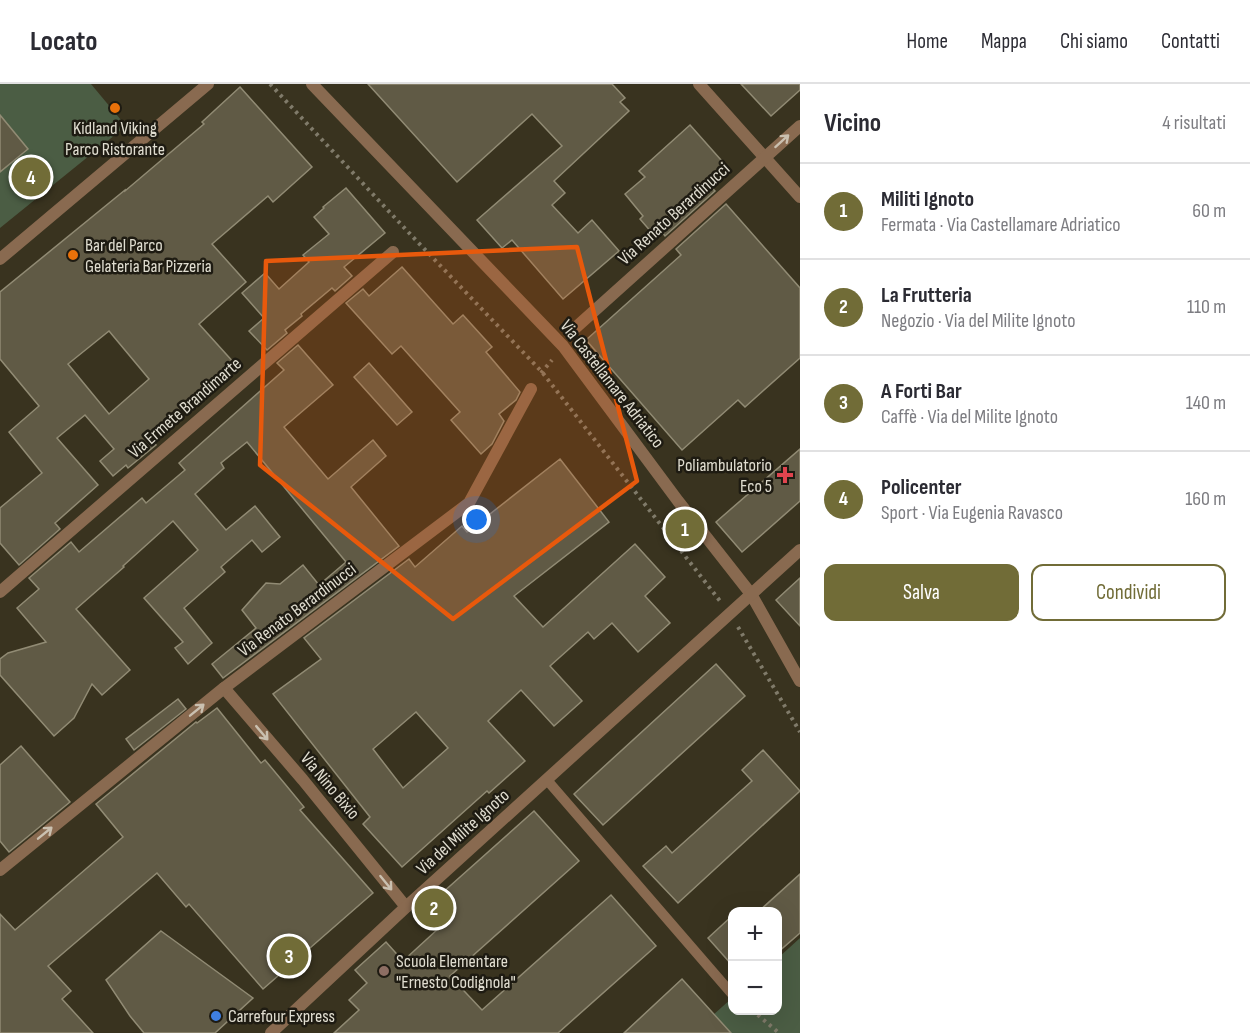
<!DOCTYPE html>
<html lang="it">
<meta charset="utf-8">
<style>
body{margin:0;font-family:"Sofia Sans Condensed",sans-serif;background:#f2f2f3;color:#2b2b33}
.controls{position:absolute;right:18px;bottom:18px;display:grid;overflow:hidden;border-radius:12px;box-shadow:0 6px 24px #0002}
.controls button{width:54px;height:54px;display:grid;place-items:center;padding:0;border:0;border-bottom:2px solid #e1e1e2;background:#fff;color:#2b2b33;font:30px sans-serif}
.you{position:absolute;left:477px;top:436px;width:21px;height:21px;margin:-15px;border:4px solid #fff;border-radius:50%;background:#1a73e8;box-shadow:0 0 0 9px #1a73e833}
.badge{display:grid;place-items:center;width:39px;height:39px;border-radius:50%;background:#716c37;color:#fff;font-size:20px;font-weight:700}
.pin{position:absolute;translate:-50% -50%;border:3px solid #fff;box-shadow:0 2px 6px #0006}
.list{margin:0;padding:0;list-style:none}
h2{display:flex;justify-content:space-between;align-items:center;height:78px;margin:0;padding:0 24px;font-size:26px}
h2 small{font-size:20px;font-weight:400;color:#7c7c81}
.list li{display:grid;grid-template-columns:39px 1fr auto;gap:18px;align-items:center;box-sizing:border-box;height:96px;padding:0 24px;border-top:2px solid #e1e1e2}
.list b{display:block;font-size:22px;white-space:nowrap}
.list p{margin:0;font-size:20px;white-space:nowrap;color:#7c7c81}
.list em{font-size:20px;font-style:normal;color:#7c7c81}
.actions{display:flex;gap:12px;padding:18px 24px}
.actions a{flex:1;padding:14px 0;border:2px solid #716c37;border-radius:12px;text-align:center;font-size:21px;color:#716c37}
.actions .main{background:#716c37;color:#fff}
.map{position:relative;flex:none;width:800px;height:949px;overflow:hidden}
header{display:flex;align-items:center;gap:36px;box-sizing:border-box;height:84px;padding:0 30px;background:#fff;border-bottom:2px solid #e1e1e2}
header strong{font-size:28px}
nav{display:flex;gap:33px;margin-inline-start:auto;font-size:21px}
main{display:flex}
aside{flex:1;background:#fff}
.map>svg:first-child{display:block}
</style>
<header>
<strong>Locato</strong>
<nav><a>Home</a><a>Mappa</a><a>Chi siamo</a><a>Contatti</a></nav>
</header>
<main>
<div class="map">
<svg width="800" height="949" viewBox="0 0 800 949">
<rect width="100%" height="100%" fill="#39331f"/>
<g fill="#4b5d44">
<path d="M0 0H91L126 42 0 144Z"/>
<path d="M800 854V949H693L732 914V926H778V874Z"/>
</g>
<g fill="#605a45" stroke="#918b74" stroke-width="1.5" fill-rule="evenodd">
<path d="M368 0H612L625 14 620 18 629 27 554 97 565 109 552 121 578 149 592 136 619 167 563 215 512 156 502 164 477 136 562 62 532 30 457 98Z"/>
<path d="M741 0H800V6L771 32Z"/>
<path d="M240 3 312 83 273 118 268 112 212 160 246 198 199 240 235 280 149 353 156 361 128 384 126 381 113 392 100 377 114 365 85 331 57 354 98 401 55 439 60 445 19 481 0 459V424L42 389 9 348 39 322 0 275V208L125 106V107L204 40 202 38ZM109 247 149 295 109 330 68 280Z"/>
<path d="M0 31 28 65 0 88Z"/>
<path d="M690 41 729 85 710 102 715 107 665 152 658 143 652 149 640 135 643 132 625 110 645 93 639 87Z"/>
<path d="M346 104 385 149 344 183 352 192 335 207 332 204 301 230 302 232 285 246 287 249 267 266 249 247 264 234 242 209 265 189 279 205 309 178 303 171 329 150 314 133 324 124 323 123Z"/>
<path d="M726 120 800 204V274L745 323 738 316 682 366 586 256 681 171 676 165Z"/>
<path d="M402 183 453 240 463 231 492 263 486 268 520 308 516 316 499 330 504 337 492 360 481 370 451 336 460 328 401 262 392 270 346 219 363 205 369 212Z"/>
<path d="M298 261 333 301 284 343 328 395 373 356 386 372 351 403 399 462 223 594 212 580 256 544 242 526 266 499 280 500 303 481 319 501 346 478 247 358 221 379 224 384 195 410 226 446 255 422 280 453 262 468 252 456 221 483 225 488 184 524 212 559 188 580 175 564 183 558 144 514 198 466 173 437 123 482 124 483 76 525 130 586 102 611 92 600 74 634 54 652 0 591V575L8 569 46 558 17 524 39 505 29 494 71 458 79 468 142 414 146 419 185 386 179 379 284 286 277 279Z"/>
<path d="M369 279 412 328 397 341 354 293Z"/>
<path d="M800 365V417L742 468 716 438Z"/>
<path d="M560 375 609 438 514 512 543 543 635 460 665 493 645 512 670 539 638 568 612 539 594 555 588 548 550 582 582 617 554 642 521 606 488 637 525 677 489 709 487 707 402 783 363 740 370 733 273 610 321 575 304 554 409 475 415 483 462 442 467 448ZM416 628 448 664 403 704 373 665Z"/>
<path d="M800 494V542L776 516Z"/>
<path d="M716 580 745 612 603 741 574 710Z"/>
<path d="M178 615 186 625 134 666 126 655Z"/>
<path d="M217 624 261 679 265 676 285 700 304 723 300 726 373 809 263 905 189 820 186 823 157 789 48 882 71 907 62 915 93 949H0V830L15 846 123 753 96 720 196 638 197 639Z"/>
<path d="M21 662 70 718 9 768 0 757V681Z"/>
<path d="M763 666 800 707 678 819 643 782 666 762 672 769 752 697 742 686Z"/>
<path d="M534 727 579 777 450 892 482 926 611 811 656 862 558 949H334L359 926 349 916 367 899 355 886 386 858 403 877 439 844 423 826Z"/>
<path d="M800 790V849L777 869V828H758Z"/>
<path d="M732 832V881L708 854Z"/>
<path d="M161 847 253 914 215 949H144L130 932 106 896Z"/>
<path d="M682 895 731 949H624Z"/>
</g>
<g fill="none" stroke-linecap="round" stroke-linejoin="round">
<g stroke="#807b6a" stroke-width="4" stroke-dasharray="3 4.5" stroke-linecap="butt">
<path d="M270 0 411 151 542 288 720 517"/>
<path d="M541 289 552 276"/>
<path d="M738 543 800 648"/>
<path d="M752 926 779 949"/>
</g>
<path stroke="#896a50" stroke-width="10" d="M547 696 732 910"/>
<g stroke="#896a50" stroke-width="12">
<path d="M312 0 563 262 678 417 751 510 800 597"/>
<path d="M699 0 800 113"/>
<path d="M0 175 208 0"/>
<path d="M573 246 800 42"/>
<path d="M0 508 393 168"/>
<path d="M224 604 303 696 406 823"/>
<path d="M0 786 224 604 469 419 531 305"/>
<path d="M271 949 406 823 800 466"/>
</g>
</g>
<defs><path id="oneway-shaft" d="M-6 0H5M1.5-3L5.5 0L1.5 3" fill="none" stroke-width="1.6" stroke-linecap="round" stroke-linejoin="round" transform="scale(1.5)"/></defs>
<g stroke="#cac0b0">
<use href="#oneway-shaft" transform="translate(782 57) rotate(-42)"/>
<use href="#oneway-shaft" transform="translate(197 626) rotate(-39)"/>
<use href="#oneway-shaft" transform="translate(262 649) rotate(50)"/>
<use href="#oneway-shaft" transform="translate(45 749) rotate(-39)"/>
<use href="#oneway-shaft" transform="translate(386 799) rotate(51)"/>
</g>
<path fill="#e8590c" fill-opacity="0.2" stroke="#e8590c" stroke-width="4.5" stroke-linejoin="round" d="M577 163 637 397 453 535 260 381 266 177Z"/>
<g fill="#e8710a" stroke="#1e1b12" stroke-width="2">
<circle cx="115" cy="24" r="6"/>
<circle cx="73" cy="171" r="6"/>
</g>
<path fill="#e0444e" stroke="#1e1b12" stroke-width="2" d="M782 382h6v6h6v6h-6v6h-6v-6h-6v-6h6z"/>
<circle fill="#8d6e63" stroke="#1e1b12" stroke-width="2" cx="384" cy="887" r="6"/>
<circle fill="#3f7fe0" stroke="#1e1b12" stroke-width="2" cx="216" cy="932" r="6"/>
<g text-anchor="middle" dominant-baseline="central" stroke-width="5" stroke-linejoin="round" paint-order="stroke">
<g font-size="18" fill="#e0ddd0" stroke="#1e1b12" text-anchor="start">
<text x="115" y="44" text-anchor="middle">Kidland Viking<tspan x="115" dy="21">Parco Ristorante</tspan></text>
<text x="85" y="161">Bar del Parco<tspan x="85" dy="21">Gelateria Bar Pizzeria</tspan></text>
<text x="772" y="381" text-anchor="end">Poliambulatorio<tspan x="772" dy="21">Eco 5</tspan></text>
<text x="396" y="877">Scuola Elementare<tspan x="396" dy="21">"Ernesto Codignola"</tspan></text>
<text x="228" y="932">Carrefour Express</text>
</g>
<g font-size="18" fill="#e0ddd0" stroke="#1e1b12">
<text transform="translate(674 130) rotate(-42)">Via Renato Berardinucci</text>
<text transform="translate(612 300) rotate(52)">Via Castellamare Adriatico</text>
<text transform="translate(185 324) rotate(-41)">Via Ermete Brandimarte</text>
<text transform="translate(297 526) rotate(-37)">Via Renato Berardinucci</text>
<text transform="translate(330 702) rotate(50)">Via Nino Bixio</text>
<text transform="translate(463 748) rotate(-42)">Via del Milite Ignoto</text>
</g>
</g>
</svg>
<div class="controls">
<button>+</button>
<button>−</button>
</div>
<div class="you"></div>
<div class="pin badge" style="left:685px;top:445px">1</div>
<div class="pin badge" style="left:434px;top:824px">2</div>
<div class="pin badge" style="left:289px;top:872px">3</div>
<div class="pin badge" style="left:31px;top:93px">4</div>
</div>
<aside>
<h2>Vicino<small>4 risultati</small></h2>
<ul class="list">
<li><span class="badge">1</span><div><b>Militi Ignoto</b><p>Fermata · Via Castellamare Adriatico</p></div><em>60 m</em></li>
<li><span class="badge">2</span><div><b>La Frutteria</b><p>Negozio · Via del Milite Ignoto</p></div><em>110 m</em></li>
<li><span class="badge">3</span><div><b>A Forti Bar</b><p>Caffè · Via del Milite Ignoto</p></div><em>140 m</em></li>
<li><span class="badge">4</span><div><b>Policenter</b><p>Sport · Via Eugenia Ravasco</p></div><em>160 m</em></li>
</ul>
<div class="actions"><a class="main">Salva</a><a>Condividi</a></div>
</aside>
</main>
